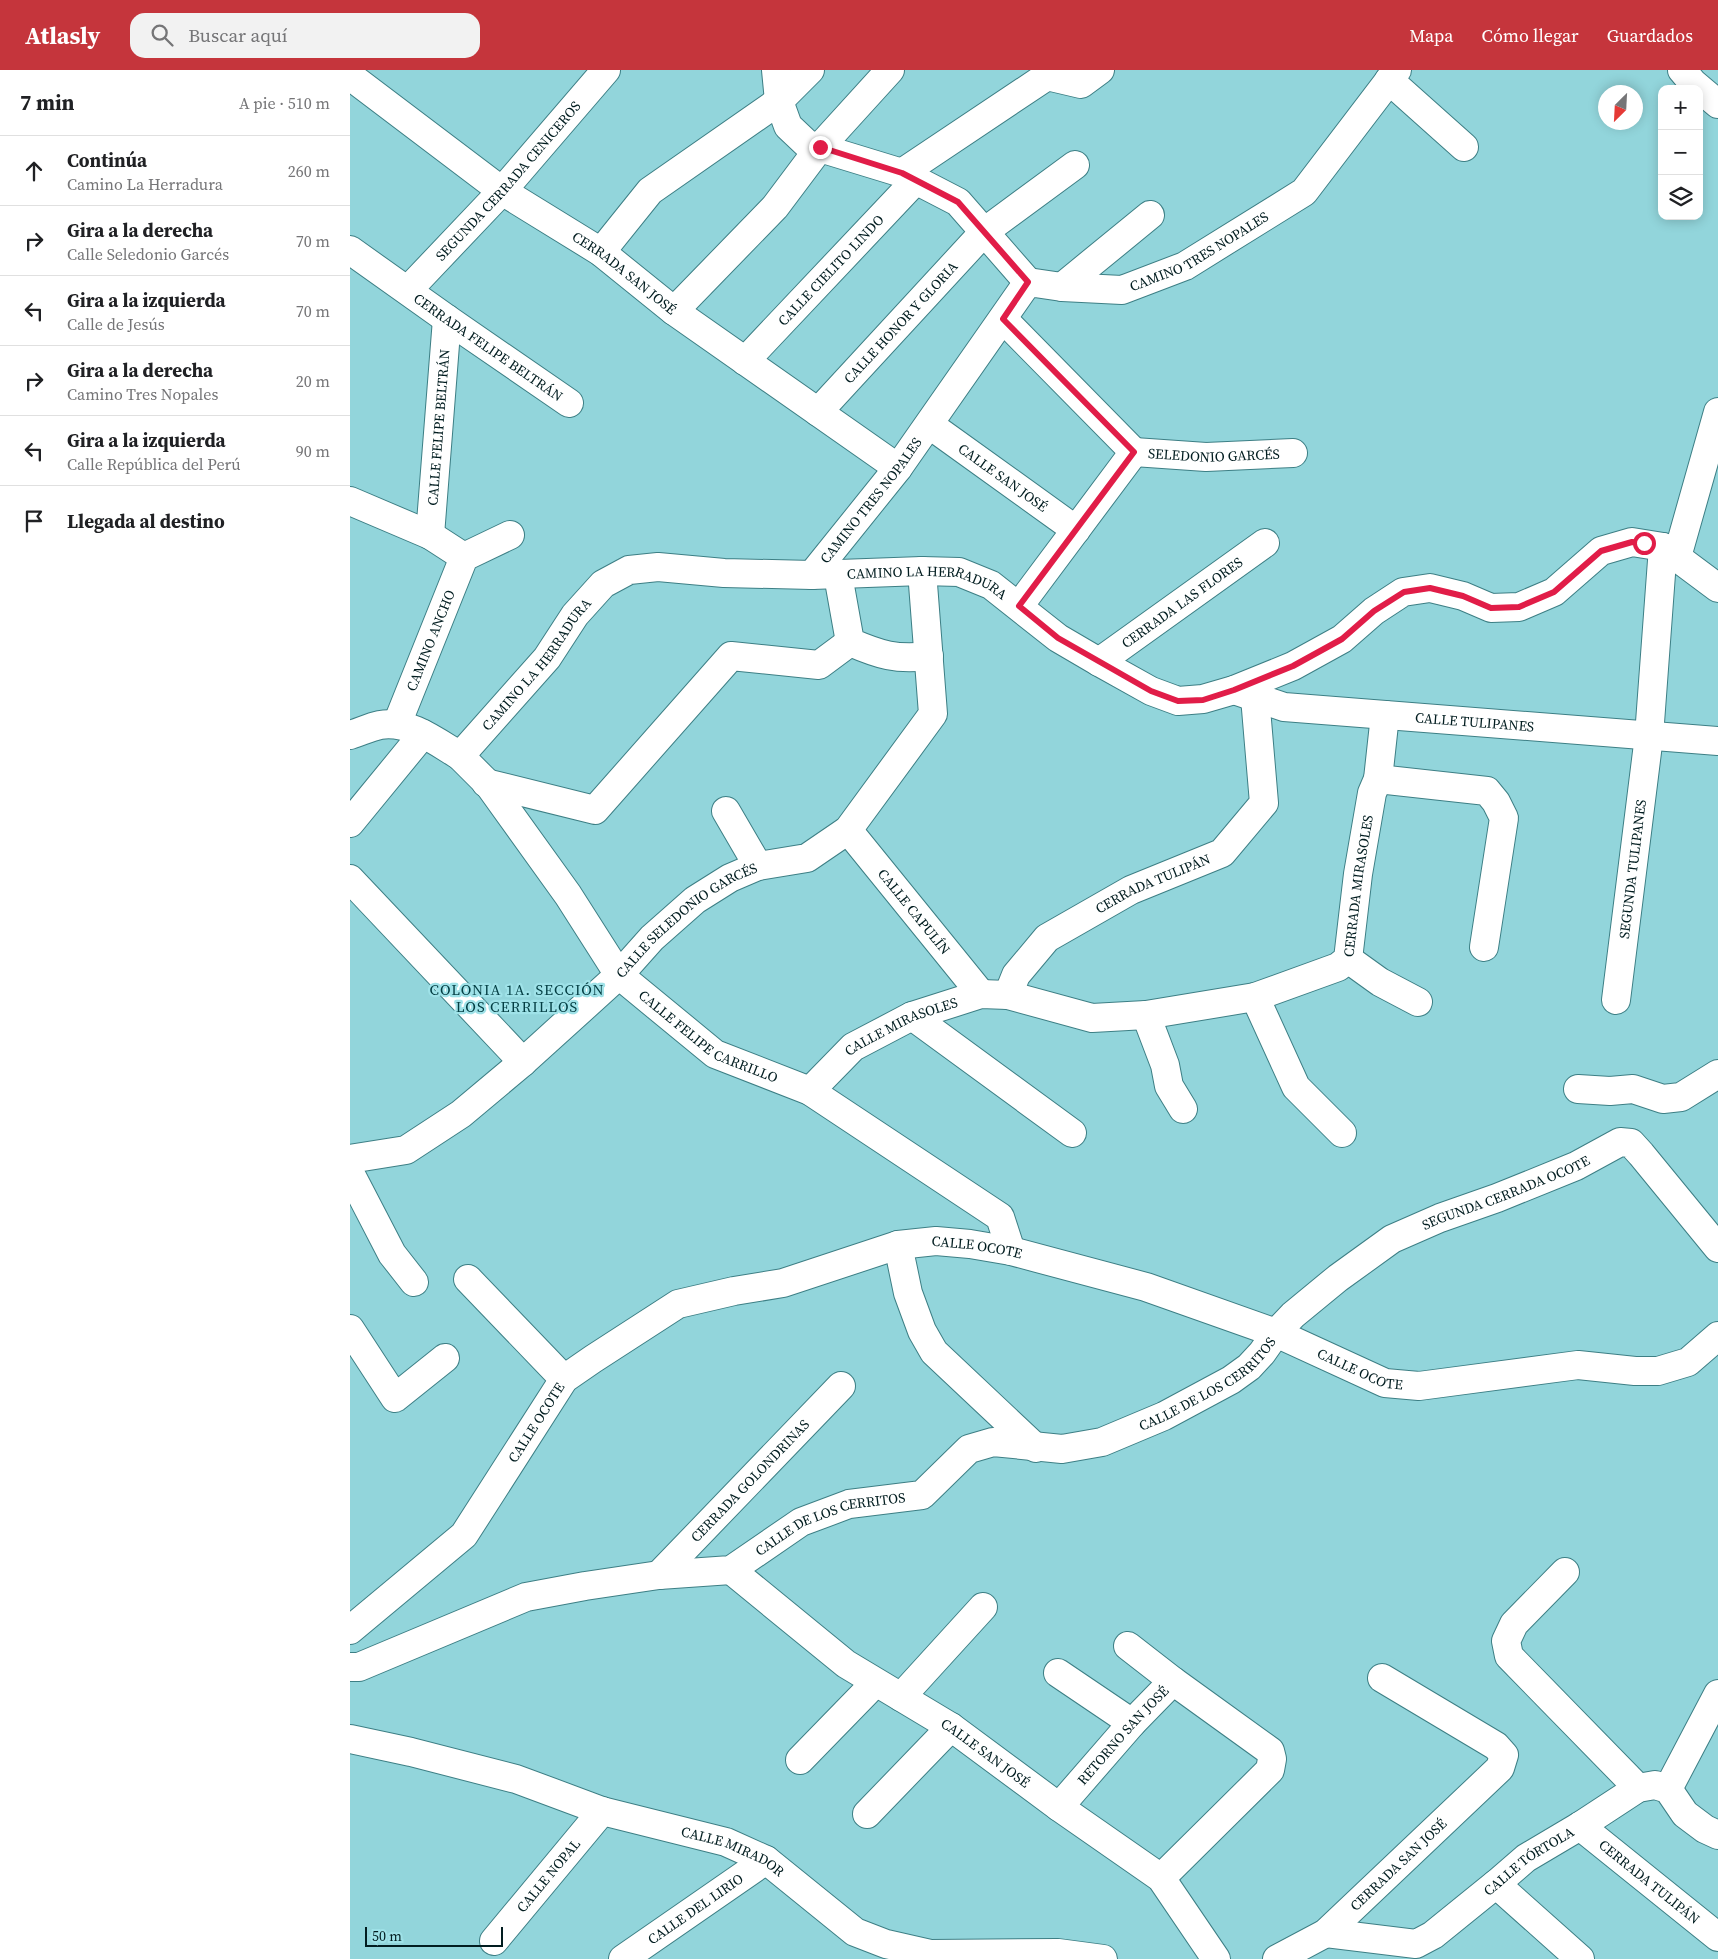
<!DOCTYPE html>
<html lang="es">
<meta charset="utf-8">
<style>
body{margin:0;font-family:"Source Serif 4",serif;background:#f2f2f2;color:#202124}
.controls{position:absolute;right:15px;top:15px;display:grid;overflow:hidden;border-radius:10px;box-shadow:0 2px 12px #0003}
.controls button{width:45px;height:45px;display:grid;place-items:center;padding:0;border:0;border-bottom:1px solid #e0e0e0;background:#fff;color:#202124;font:25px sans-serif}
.compass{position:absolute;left:1248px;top:15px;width:45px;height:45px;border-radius:50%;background:#fff;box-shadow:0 2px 12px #0003;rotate:204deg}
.scale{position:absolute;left:15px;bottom:12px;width:138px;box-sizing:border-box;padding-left:5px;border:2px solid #021d20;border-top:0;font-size:14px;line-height:18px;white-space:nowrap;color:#021d20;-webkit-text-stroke:4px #9fe2e8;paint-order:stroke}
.stop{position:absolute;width:15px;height:15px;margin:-11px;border:4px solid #e11d48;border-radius:50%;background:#fff}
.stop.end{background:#e11d48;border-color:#fff;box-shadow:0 1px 5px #0008}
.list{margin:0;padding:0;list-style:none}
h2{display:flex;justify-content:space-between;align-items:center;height:65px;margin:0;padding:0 20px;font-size:21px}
h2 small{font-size:16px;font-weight:400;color:#757577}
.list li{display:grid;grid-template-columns:32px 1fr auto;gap:15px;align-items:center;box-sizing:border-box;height:70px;padding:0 20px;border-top:1px solid #e0e0e0}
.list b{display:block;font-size:19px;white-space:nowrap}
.list p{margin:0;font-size:16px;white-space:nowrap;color:#757577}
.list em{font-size:16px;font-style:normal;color:#757577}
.icon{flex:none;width:28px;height:28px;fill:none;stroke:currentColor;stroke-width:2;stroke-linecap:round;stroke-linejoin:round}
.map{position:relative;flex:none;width:1368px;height:1889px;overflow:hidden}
header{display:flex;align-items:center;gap:30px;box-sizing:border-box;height:70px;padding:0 25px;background:#c5353c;color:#fff}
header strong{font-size:24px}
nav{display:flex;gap:28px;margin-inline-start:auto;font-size:18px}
.search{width:350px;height:45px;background:#f2f2f2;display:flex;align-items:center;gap:12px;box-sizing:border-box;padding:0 18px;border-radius:15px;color:#757577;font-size:19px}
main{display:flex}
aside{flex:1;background:#fff}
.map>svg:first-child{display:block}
</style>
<header>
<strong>Atlasly</strong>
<div class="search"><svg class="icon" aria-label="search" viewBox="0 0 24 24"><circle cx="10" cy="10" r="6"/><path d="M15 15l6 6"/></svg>Buscar aquí</div>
<nav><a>Mapa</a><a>Cómo llegar</a><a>Guardados</a></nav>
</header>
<main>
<aside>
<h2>7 min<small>A pie · 510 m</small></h2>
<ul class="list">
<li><svg class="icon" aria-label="ahead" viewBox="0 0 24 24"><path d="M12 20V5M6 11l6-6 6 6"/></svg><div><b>Continúa</b><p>Camino La Herradura</p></div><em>260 m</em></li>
<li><svg class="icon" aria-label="right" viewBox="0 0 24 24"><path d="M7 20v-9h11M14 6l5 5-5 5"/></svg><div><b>Gira a la derecha</b><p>Calle Seledonio Garcés</p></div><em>70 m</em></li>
<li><svg class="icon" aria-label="left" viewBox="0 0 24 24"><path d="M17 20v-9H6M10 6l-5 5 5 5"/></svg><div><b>Gira a la izquierda</b><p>Calle de Jesús</p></div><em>70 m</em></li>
<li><svg class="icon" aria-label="right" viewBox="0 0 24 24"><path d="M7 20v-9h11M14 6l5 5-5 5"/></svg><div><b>Gira a la derecha</b><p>Camino Tres Nopales</p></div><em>20 m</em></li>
<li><svg class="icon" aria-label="left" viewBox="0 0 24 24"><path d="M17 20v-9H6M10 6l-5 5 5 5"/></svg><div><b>Gira a la izquierda</b><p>Calle República del Perú</p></div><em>90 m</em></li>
<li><svg class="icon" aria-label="arrive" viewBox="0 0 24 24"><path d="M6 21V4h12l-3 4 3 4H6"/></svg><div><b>Llegada al destino</b></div></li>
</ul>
</aside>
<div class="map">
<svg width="1368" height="1889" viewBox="0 0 1368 1889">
<rect width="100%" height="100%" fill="#92d5db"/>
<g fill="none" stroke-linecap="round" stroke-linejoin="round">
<g stroke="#3d7f85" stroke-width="30">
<g id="minor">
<path d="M426 0 429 31 438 56 457 74 552 103 608 132 678 212"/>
<path d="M1332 0 1343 13 1368 34"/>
<path id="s1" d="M0 6 152 121 251 182 324 241 548 398"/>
<path d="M1039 10 1114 77"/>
<path d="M552 103 697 6 731 14 750 0"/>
<path id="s2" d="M0 180 97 249 219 333"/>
<path d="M251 182 300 121 429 31 460 0"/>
<path d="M712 217 800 145"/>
<path id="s3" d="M58 220 152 121 256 0"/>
<path d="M324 241 425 137 470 77 540 0"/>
<path d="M653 249 784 382"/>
<path id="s4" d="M395 291 566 110"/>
<path id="s5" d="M468 342 634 162 725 95"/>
<path id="s6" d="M580 355 726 460"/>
<path id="s7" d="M784 382 856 387 943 383"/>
<path d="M0 431 80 465 114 487"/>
<path id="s8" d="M80 465 97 249"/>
<path d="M1327 487 1368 342"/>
<path id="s9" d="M462 505 548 398 678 212 712 217 772 220 835 196 954 122 1047 0"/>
<path d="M488 505 500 572C530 585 546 590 579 586"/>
<path d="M669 536 784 382"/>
<path id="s10" d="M749 592 915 473"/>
<path id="s11" d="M884 620 934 637 1368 671"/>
<path id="s12" d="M47 654 114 487 160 465"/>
<path id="s13" d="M0 665C10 662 20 657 30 655 59 650 87 672 110 686L197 588 225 545 253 514 279 500 308 497 374 503 462 505 572 501 609 502 641 515 708 568 749 592 801 621 828 631 853 629 884 620 943 596 992 569 1024 541 1053 522 1080 518 1113 526 1141 538 1169 537 1204 522 1251 481 1282 472 1313 477 1368 518"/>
<path id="s14" d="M110 686 139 715 218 825 269 905 365 984 460 1021 650 1147 661 1181"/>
<path d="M1028 709 1137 721 1146 732 1154 748 1134 877"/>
<path d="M136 713 245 740 381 586 469 595 500 572"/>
<path d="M376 741 408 796"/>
<path d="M0 753 73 664"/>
<path id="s15" d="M498 760 631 924"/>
<path d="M0 809 173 992"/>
<path d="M998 889 1030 912 1068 932"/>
<path id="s16" d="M658 925 666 905 697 868 781 820 872 783 914 733 905 627"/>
<path d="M905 927 946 1017 992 1063"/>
<path id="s17" d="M1266 930 1299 666 1313 477"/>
<path d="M796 945 815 995 819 1016 833 1039"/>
<path d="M562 946 722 1063"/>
<path d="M1228 1019 1260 1021 1283 1019 1313 1029 1331 1027 1368 1004"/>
<path id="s18" d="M460 1021 503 977 562 946 631 924 658 925 742 948 796 945 905 927 988 897 998 889 1008 804 1022 723 1028 709 1035 645"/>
<path id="s19" d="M0 1089 56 1080 111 1044 173 992 269 905 302 868 345 830 380 808 408 796 457 788 498 760 583 644 572 501"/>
<path d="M0 1103 42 1184 64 1212"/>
<path d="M548 1175 558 1223 572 1261 584 1282 686 1378"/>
<path d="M118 1209 214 1309"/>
<path d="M0 1259 45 1328 95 1288"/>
<path id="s20" d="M381 1500 496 1594 601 1657 709 1737 811 1808 866 1889"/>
<path d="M1215 1502 1164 1554 1156 1571 1159 1586 1288 1718"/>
<path id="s21" d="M309 1505 491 1316"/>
<path id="s22" d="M0 1560 114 1465 214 1309 243 1289 328 1234 384 1221 433 1213 548 1175 586 1171 620 1174 661 1181 796 1217 926 1263 1035 1313 1069 1316 1228 1295 1285 1301H1308L1338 1292 1368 1266"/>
<path d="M778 1576 823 1611"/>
<path id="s23" d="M0 1597H9L176 1527 235 1516 309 1505 381 1500 451 1452 499 1434 572 1425 619 1379 643 1372 712 1379 752 1372 814 1346 881 1310 899 1297 912 1283 926 1263 943 1245 988 1208 1042 1169 1090 1148 1147 1128 1226 1096 1270 1072 1281 1073 1291 1084 1368 1178"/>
<path d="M708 1603 782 1653"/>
<path d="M551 1627 633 1537"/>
<path id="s24" d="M0 1669 61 1682 166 1709 252 1741 376 1772 416 1790 505 1862 536 1874 580 1884 708 1883 753 1889"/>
<path d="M450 1690 525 1613"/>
<path d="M1318 1719 1368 1624"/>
<path id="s25" d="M709 1737 782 1653 823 1611 920 1681 922 1689 920 1700 811 1808"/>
<path d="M517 1744 601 1657"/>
<path id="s26" d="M1230 1756 1368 1867"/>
<path d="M1146 1814 1230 1889"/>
<path id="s27" d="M976 1863 1066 1874 1083 1865 1146 1814 1176 1788 1230 1756 1288 1718 1305 1715 1318 1719 1335 1744 1355 1759 1368 1765"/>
<path id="s28" d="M144 1871 252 1741"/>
<path id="s29" d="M273 1889 416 1790"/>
<path id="s30" d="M927 1889 976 1863 1150 1698 1154 1685 1146 1676 1032 1608"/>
</g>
</g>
<use href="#minor" stroke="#fff" stroke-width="28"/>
</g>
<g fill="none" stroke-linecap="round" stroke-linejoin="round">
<path stroke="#e11d48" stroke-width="6" d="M470 77 552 103 608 132 678 212 653 249 784 382 669 536 708 568 801 621 828 631 853 630 884 620 943 596 992 569 1024 541 1054 522 1080 518 1113 526 1141 538 1169 537 1204 522 1251 481 1282 472 1294 473"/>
</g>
<g text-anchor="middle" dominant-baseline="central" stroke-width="4.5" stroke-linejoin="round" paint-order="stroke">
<g font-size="14" fill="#021d20" stroke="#9fe2e8">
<text stroke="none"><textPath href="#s3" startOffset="148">SEGUNDA CERRADA CENICEROS</textPath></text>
<text stroke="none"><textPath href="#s9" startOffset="545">CAMINO TRES NOPALES</textPath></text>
<text stroke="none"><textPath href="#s4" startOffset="125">CALLE CIELITO LINDO</textPath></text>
<text stroke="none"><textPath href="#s1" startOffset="338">CERRADA SAN JOSÉ</textPath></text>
<text stroke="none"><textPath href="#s5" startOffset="122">CALLE HONOR Y GLORIA</textPath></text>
<text stroke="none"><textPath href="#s2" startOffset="169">CERRADA FELIPE BELTRÁN</textPath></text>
<text stroke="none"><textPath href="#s8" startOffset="108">CALLE FELIPE BELTRÁN</textPath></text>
<text stroke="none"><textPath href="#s7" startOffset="80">SELEDONIO GARCÉS</textPath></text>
<text stroke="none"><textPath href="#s6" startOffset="90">CALLE SAN JOSÉ</textPath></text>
<text stroke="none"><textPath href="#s9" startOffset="95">CAMINO TRES NOPALES</textPath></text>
<text stroke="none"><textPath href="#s13" startOffset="674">CAMINO LA HERRADURA</textPath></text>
<text stroke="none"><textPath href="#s10" startOffset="102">CERRADA LAS FLORES</textPath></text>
<text stroke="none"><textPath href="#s12" startOffset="90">CAMINO ANCHO</textPath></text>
<text stroke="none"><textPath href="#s13" startOffset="239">CAMINO LA HERRADURA</textPath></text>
<text stroke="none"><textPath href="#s11" startOffset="244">CALLE TULIPANES</textPath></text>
<text stroke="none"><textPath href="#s17" startOffset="132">SEGUNDA TULIPANES</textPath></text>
<text stroke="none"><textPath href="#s16" startOffset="189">CERRADA TULIPÁN</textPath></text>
<text stroke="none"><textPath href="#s18" startOffset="654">CERRADA MIRASOLES</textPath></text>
<text stroke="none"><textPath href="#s15" startOffset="105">CALLE CAPULÍN</textPath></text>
<text stroke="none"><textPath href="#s19" startOffset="421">CALLE SELEDONIO GARCÉS</textPath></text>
<text stroke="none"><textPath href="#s18" startOffset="114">CALLE MIRASOLES</textPath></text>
<text stroke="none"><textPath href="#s14" startOffset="381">CALLE FELIPE CARRILLO</textPath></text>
<text stroke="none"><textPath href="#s23" startOffset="1289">SEGUNDA CERRADA OCOTE</textPath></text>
<text stroke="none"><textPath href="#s22" startOffset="778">CALLE OCOTE</textPath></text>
<text stroke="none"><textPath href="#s22" startOffset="1182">CALLE OCOTE</textPath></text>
<text stroke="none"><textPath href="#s23" startOffset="929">CALLE DE LOS CERRITOS</textPath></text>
<text stroke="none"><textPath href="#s22" startOffset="282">CALLE OCOTE</textPath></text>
<text stroke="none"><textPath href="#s21" startOffset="131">CERRADA GOLONDRINAS</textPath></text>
<text stroke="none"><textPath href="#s23" startOffset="509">CALLE DE LOS CERRITOS</textPath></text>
<text stroke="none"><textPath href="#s25" startOffset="96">RETORNO SAN JOSÉ</textPath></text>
<text stroke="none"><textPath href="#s20" startOffset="314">CALLE SAN JOSÉ</textPath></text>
<text stroke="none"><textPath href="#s24" startOffset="400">CALLE MIRADOR</textPath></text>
<text stroke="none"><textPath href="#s27" startOffset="231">CALLE TÓRTOLA</textPath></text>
<text stroke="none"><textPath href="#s30" startOffset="155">CERRADA SAN JOSÉ</textPath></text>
<text stroke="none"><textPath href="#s28" startOffset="85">CALLE NOPAL</textPath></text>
<text stroke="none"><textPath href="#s26" startOffset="89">CERRADA TULIPÁN</textPath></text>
<text stroke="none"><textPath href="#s29" startOffset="88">CALLE DEL LIRIO</textPath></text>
</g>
<g font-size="15" letter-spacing="1" fill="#033d42" stroke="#9fe2e8">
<text x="167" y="919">COLONIA 1A. SECCIÓN<tspan x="167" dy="17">LOS CERRILLOS</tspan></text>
</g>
</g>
</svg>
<div class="controls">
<button>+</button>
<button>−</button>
<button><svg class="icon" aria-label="layers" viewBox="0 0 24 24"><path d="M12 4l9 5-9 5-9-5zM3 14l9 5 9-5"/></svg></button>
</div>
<svg class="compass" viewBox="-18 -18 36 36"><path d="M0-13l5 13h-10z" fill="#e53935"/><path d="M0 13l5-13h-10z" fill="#757577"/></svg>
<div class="scale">50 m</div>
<div class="stop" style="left:1294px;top:473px"></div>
<div class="stop end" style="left:470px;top:77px"></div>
</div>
</main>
